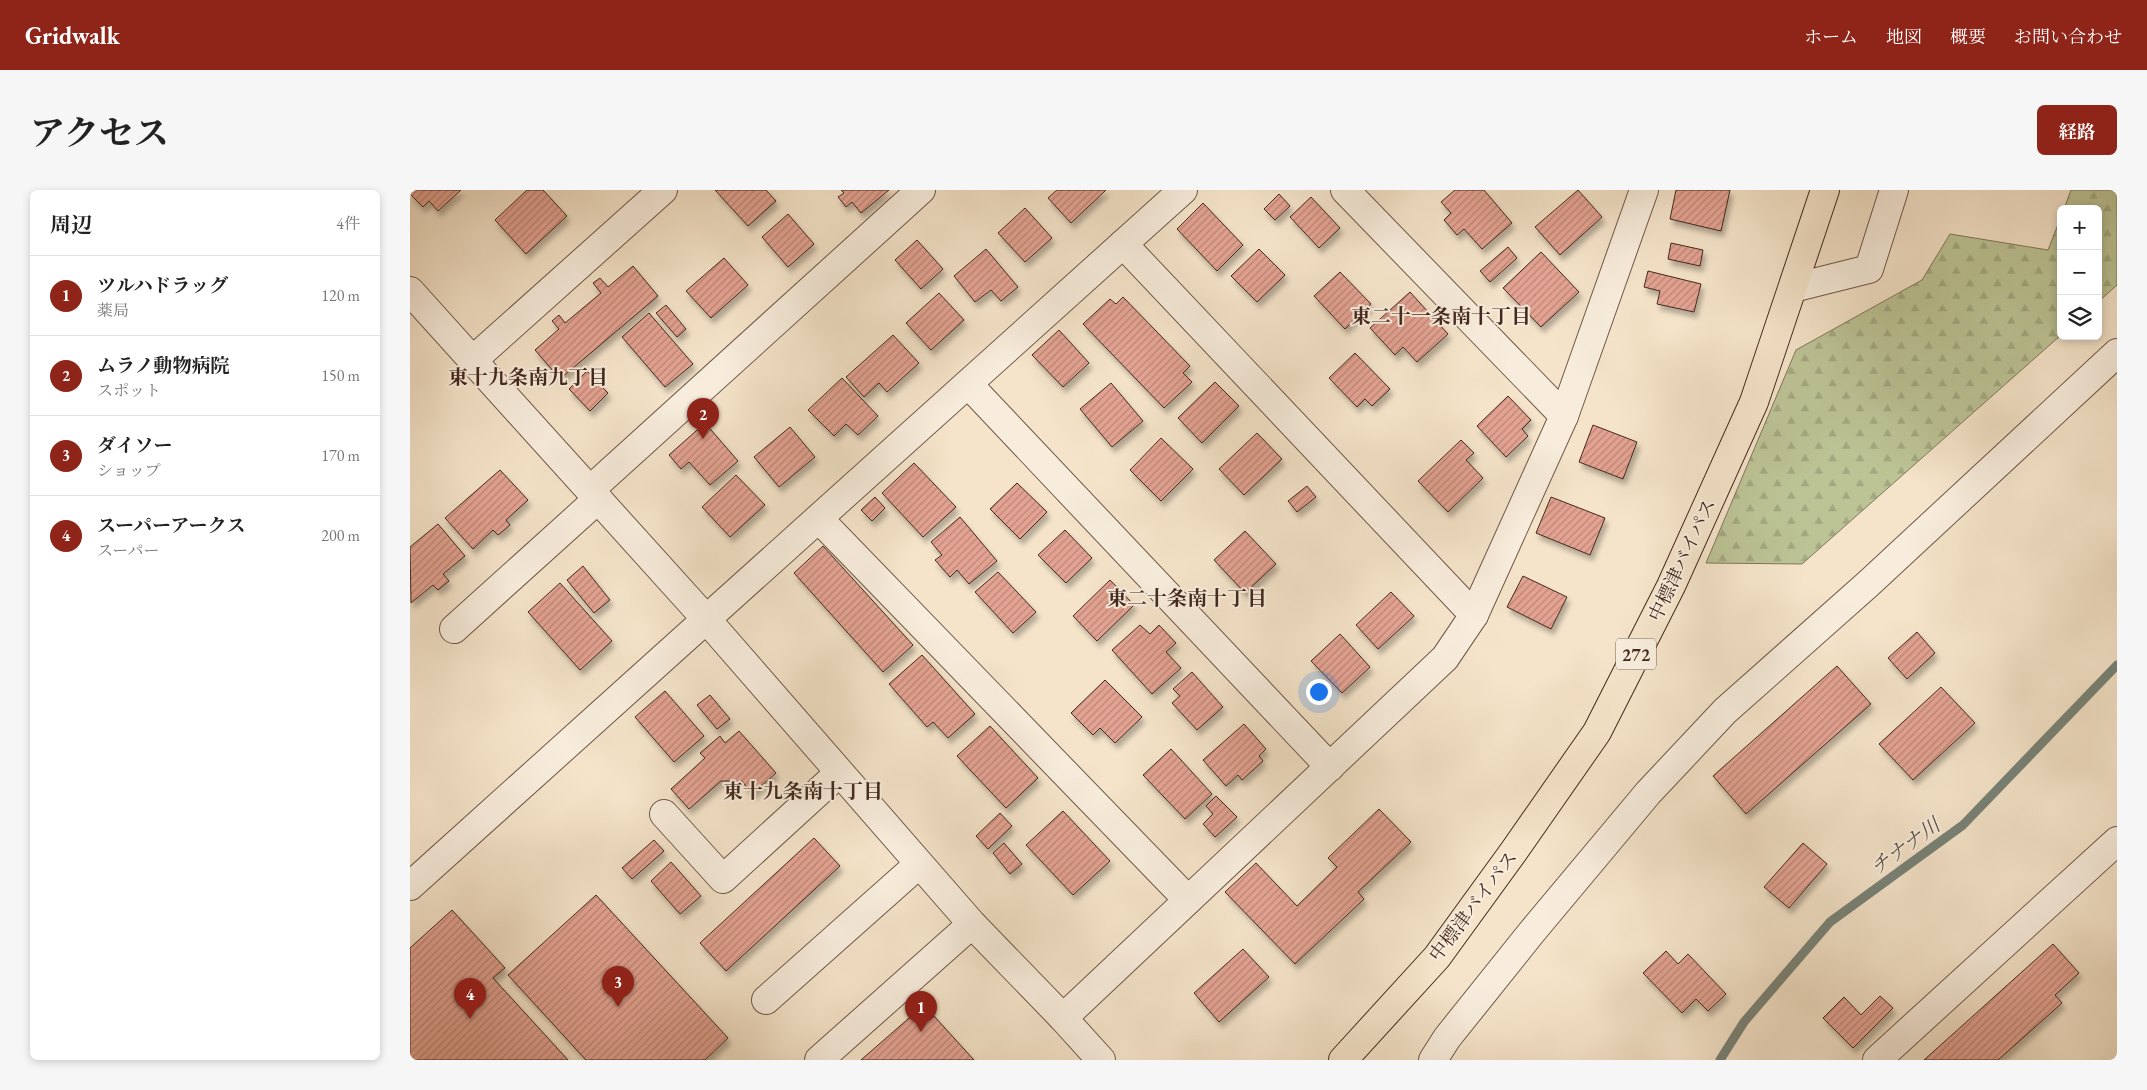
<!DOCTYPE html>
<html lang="ja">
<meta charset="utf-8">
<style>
body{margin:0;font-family:"EB Garamond","Noto Serif JP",serif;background:#f6f6f6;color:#222}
.controls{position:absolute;right:15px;top:15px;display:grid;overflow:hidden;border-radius:8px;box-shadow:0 2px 8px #0003}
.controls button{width:45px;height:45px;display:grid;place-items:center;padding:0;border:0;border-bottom:1px solid #e0e0e0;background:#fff;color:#222;font:25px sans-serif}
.you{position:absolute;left:908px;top:501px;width:18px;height:18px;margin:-12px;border:4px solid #fff;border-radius:50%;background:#1a73e8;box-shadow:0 0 0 8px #1a73e833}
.badge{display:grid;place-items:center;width:32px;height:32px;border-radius:50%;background:#8f2418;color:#fff;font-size:16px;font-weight:700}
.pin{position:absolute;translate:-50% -41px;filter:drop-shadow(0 1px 2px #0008)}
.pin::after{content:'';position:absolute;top:26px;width:18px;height:15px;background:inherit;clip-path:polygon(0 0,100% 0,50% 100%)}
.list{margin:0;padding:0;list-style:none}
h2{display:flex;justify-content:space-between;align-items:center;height:65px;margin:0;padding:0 20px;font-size:21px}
h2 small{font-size:16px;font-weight:400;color:#767676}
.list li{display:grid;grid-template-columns:32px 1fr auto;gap:15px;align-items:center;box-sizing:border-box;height:80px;padding:0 20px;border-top:1px solid #e0e0e0}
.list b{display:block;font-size:19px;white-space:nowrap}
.list p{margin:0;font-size:16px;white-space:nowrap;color:#767676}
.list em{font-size:16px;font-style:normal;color:#767676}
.icon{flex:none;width:28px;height:28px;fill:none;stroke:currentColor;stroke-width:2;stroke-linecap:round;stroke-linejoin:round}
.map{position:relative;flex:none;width:1707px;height:870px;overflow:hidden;border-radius:8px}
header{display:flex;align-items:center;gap:30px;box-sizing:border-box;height:70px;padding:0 25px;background:#8f2418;color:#fff}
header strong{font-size:24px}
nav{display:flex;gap:28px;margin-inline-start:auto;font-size:18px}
.intro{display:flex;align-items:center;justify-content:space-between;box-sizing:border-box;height:120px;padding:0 30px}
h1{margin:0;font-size:35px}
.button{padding:12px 22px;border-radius:8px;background:#8f2418;color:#fff;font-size:18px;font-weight:700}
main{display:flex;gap:30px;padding:0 30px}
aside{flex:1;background:#fff;border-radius:8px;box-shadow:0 2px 8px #0003}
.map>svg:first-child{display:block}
</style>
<header>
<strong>Gridwalk</strong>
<nav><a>ホーム</a><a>地図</a><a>概要</a><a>お問い合わせ</a></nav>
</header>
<div class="intro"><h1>アクセス</h1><a class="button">経路</a></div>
<main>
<aside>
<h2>周辺<small>4件</small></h2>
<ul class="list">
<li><span class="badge">1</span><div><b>ツルハドラッグ</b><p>薬局</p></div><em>120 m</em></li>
<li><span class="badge">2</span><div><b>ムラノ動物病院</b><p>スポット</p></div><em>150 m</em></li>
<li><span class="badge">3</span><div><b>ダイソー</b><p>ショップ</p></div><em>170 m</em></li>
<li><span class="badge">4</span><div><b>スーパーアークス</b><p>スーパー</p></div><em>200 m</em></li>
</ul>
</aside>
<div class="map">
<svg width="1707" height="870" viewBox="0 0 1707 870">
<defs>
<pattern id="forest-firs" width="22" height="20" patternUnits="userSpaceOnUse" patternTransform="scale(1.25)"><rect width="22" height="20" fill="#bcc496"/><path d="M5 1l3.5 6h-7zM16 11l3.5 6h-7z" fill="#a3a881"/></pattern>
<pattern id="building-hatch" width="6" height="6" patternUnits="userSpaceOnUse" patternTransform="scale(1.25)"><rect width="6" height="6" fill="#e4a392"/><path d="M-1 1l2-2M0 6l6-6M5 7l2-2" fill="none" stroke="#ba8577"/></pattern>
<filter id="shadow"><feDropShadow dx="3" dy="5.5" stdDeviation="2.5" flood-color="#0004"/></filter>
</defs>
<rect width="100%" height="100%" fill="#f5e4ca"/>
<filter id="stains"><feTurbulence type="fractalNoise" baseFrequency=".004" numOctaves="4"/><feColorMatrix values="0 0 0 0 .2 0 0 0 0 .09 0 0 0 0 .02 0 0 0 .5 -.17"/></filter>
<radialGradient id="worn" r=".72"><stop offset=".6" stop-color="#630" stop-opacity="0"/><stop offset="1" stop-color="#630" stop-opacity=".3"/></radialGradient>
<g fill="url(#forest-firs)" stroke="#80765a">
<path d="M1661 0H1707V95L1688 112V19H1654Z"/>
<path d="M1651 27V145L1392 374 1296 373 1386 160 1512 90 1540 44 1638 60Z"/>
</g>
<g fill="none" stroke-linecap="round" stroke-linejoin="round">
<path stroke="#788378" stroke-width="9" d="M1310 870 1334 832 1420 732 1553 635 1707 475"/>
</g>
<g fill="url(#building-hatch)" stroke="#43291e" filter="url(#shadow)">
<path d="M4 0H51L28 21 19 11 13 17 0 4Z"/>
<path d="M117 0H133L157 26 116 64 85 30Z"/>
<path d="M305 0H356L366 11 338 36Z"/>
<path d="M431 0H479L451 23 442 12 436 17 428 7 434 3Z"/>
<path d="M647 0H696L661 33 638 8Z"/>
<path d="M1045 0H1074L1102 33 1072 59 1054 39 1047 45 1034 30 1041 23 1031 12Z"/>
<path d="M1168 0 1192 27 1150 65 1125 37Z"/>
<path d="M1266 0H1320L1311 41 1260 29Z"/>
<path d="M869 4 880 16 865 30 854 19Z"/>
<path d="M901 7 930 38 909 58 880 27Z"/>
<path d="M793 13 833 55 807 81 767 39Z"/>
<path d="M615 18 642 48 615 72 588 43Z"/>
<path d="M378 24 404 54 378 77 352 47Z"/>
<path d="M507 50 533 79 511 99 485 70Z"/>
<path d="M1261 53 1293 60 1290 76 1258 69Z"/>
<path d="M1098 57 1107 68 1080 92 1070 81Z"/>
<path d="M576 59 608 97 591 111 581 100 565 112 544 86Z"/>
<path d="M849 59 875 85 847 112 821 86Z"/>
<path d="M1131 62 1169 102 1131 137 1093 98Z"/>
<path d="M314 68 338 95 301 128 276 101Z"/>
<path d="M223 76 248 106 150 189 125 160 149 139 142 131 149 125 155 133 191 103 183 93 190 88 198 97Z"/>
<path d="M1238 81 1291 94 1284 122 1247 114 1250 101 1234 97Z"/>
<path d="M930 82 961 114 935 139 904 106Z"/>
<path d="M1000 102 1038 144 1007 172 993 157 985 165 960 138Z"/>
<path d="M529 103 554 130 521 160 496 133Z"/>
<path d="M713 107 780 176 773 183 782 192 754 218 673 134 700 109 706 114Z"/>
<path d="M256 115 276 139 267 147 246 123Z"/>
<path d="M239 123 283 174 255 197 212 147Z"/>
<path d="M649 140 679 173 653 197 622 165Z"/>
<path d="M483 145 509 173 477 202 469 193 454 207 436 187Z"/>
<path d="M945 163 980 199 962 216 955 209 947 217 919 188Z"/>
<path d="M177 181 198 203 180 221 159 199Z"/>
<path d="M432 188 468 226 448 245 436 234 424 246 398 220Z"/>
<path d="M805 192 829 216 792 253 768 228Z"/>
<path d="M701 193 733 231 702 257 670 219Z"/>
<path d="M1098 206 1121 230 1112 239 1118 246 1096 267 1067 236Z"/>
<path d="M295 233 328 271 300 295 279 272 271 279 259 265Z"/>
<path d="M1183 235 1227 252 1213 289 1169 272Z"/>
<path d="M380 237 405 267 369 297 344 267Z"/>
<path d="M847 243 872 269 834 305 809 279Z"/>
<path d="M751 248 783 279 751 311 720 280Z"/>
<path d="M1051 250 1064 263 1056 270 1073 288 1038 322 1008 291Z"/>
<path d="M504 273 546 317 513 347 472 303Z"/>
<path d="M90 280 118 310 96 330 100 335 88 345 83 340 63 359 35 328Z"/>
<path d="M326 285 355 315 320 347 292 317Z"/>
<path d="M607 293 637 322 610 349 580 319Z"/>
<path d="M897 296 906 307 887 322 878 311Z"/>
<path d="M465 307 475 318 462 331 451 320Z"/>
<path d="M1141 307 1195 328 1180 365 1126 343Z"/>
<path d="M550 327 587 371 559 394 547 380 540 387 525 370 532 365 521 352Z"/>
<path d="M28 334 55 366 33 384 39 391 28 400 23 395 1 413 0 357Z"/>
<path d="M655 340 682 368 656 393 628 365Z"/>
<path d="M835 341 866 374 835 403 804 370Z"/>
<path d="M413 356 503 455 473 482 384 383Z"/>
<path d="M173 376 200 410 184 423 157 390Z"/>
<path d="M588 382 626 422 603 443 565 402Z"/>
<path d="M1113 386 1157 407 1141 439 1097 417Z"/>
<path d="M700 390 724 415 687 451 663 426Z"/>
<path d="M150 393 202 451 170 480 118 422Z"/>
<path d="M981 402 1004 426 968 459 946 435Z"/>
<path d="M730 435 740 444 749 435 766 453 756 462 771 478 742 504 702 460Z"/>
<path d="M1507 442 1525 463 1497 489 1478 468Z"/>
<path d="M930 444 960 477 932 503 901 471Z"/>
<path d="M512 465 565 524 538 548 523 532 517 537 479 494Z"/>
<path d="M1427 476 1461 514 1336 624 1303 586Z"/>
<path d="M782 482 813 517 787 540 762 513 770 506 763 499Z"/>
<path d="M695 490 732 527 705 553 690 538 683 545 661 523Z"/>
<path d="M1531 497 1565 533 1503 590 1469 554Z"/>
<path d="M255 501 294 546 264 572 225 527Z"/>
<path d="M300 505 320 529 307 539 287 515Z"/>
<path d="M834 534 856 559 849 566 853 571 832 590 828 585 816 596 793 570Z"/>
<path d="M580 536 628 588 596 618 547 566Z"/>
<path d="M329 541 366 583 342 604 332 591H311L279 619 261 599 295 568 290 563 310 546 315 553Z"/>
<path d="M761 559 802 604 775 629 733 585Z"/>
<path d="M806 606 827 627 805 647 793 634 803 624 796 616Z"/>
<path d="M969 619 1001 652 948 702 954 709 885 774 815 702 846 673 887 716 927 677 918 668Z"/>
<path d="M653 621 700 671 663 705 616 655Z"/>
<path d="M590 623 602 636 578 659 566 646Z"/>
<path d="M404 648 430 676 316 781 290 753Z"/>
<path d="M244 650 254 661 222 689 212 678Z"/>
<path d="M594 653 612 674 600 684 583 663Z"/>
<path d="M1393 653 1417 674 1379 718 1354 697Z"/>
<path d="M261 672 291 706 270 724 241 691Z"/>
<path d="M186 705 318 848 295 870H176L98 785Z"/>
<path d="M42 720 95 778 83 788 158 870H0V758Z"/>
<path d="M1643 754 1669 783 1645 805 1652 813 1588 870H1514Z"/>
<path d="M833 759 859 787 809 832 784 803Z"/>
<path d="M1256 761 1268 774 1278 764 1316 804 1298 821 1286 809 1272 823 1233 783Z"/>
<path d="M1470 806 1483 818 1443 858 1413 828 1434 807 1451 825Z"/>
<path d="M514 815 564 870H451Z"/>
</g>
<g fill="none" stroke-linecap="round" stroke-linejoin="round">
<g stroke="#705849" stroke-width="30">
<g id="minor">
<path d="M935 0 1154 226"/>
<path d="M713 54 1064 425"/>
<path d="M1383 98 1459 79 1484 0"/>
<path d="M0 101 297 430 562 734 653 828 691 870"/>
<path d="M63 170 253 0"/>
<path d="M558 194 920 577"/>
<path d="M180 300 511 0"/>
<path d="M409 329 778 710"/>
<path d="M44 439 188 309"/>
<path d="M254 624 313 689 429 583"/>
<path d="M0 696 773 0"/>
<path d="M356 810 509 674"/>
<path d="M653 828 1035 468 1064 425 1154 226 1234 0"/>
<path d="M409 870 562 734"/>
<path d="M1023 870 1037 848 1121 743 1238 603 1315 521 1458 394 1707 163"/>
<path d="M1467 870 1707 651"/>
</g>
</g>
<g stroke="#43291e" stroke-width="30">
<path id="highway" d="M933 870 1027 767 1104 661 1187 542 1261 396 1344 212 1415 0"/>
</g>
<use href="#minor" stroke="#f8eddd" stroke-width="28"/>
<use href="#highway" stroke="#f5e4ca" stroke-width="28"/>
</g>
<g text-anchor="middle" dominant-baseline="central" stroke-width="4" stroke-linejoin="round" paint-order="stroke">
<rect fill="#f8eddd" stroke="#796457" stroke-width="1" x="1206" y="448.5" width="40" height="31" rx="4"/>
<g font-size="18" font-weight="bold" fill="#43291e">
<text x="1226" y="464">272</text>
</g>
<g font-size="19" fill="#43291e" stroke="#f8eddd">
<text transform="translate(1272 370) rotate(-65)">中標津バイパス</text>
<text transform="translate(1063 716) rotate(-53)">中標津バイパス</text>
</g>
<g font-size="20" font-weight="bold" fill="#43291e" stroke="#f8eddd">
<text x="1031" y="126">東二十一条南十丁目</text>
<text x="118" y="187">東十九条南九丁目</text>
<text x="777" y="408">東二十条南十丁目</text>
<text x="393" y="601">東十九条南十丁目</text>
</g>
<g font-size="20" font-style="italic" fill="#594e44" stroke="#f8eddd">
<text transform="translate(1495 656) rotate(-36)">チナナ川</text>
</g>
</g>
<rect width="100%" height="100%" filter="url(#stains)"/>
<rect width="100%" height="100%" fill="url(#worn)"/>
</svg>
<div class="controls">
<button>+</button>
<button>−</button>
<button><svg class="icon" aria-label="layers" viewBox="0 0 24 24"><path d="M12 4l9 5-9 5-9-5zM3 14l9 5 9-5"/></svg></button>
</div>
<div class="you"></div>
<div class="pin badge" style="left:511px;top:842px">1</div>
<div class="pin badge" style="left:293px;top:249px">2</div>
<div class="pin badge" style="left:208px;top:817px">3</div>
<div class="pin badge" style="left:60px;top:829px">4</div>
</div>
</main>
